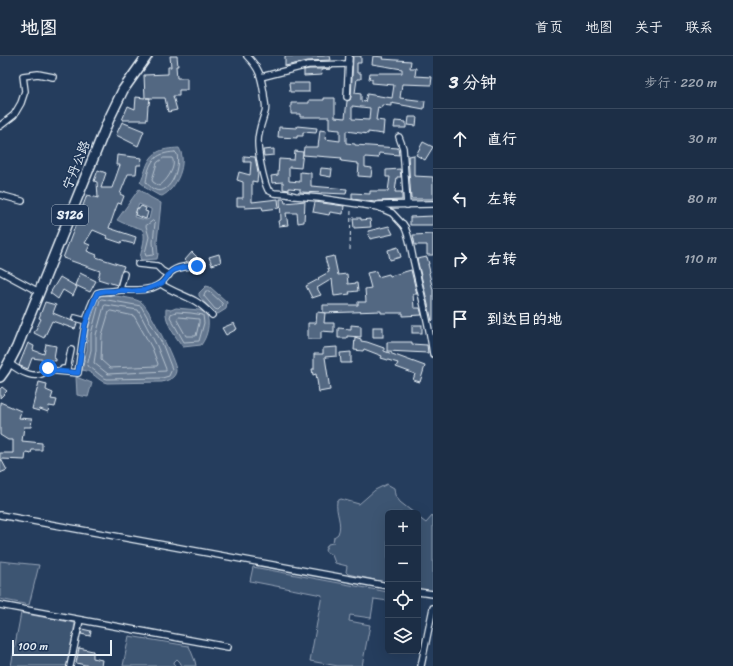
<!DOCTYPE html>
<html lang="zh">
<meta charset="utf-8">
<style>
body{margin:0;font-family:Sriracha,"LXGW WenKai TC",sans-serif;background:#25364d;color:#f1f3f6}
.controls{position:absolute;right:12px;bottom:12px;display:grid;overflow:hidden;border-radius:6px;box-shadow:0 4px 16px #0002}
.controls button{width:36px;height:36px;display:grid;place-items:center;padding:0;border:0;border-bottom:1px solid #3a4a5f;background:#1c2e46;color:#f1f3f6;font:20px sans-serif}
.scale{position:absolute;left:12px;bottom:10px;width:100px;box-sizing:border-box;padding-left:4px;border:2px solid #e8f1f8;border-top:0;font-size:11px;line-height:14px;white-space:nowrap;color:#e8f1f8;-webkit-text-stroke:3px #1d3557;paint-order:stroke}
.stop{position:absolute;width:12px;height:12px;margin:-9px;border:3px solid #1a73e8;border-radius:50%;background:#fff}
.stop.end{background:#1a73e8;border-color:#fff;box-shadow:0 1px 4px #0008}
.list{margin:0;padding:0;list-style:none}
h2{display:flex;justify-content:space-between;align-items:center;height:52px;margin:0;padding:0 16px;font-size:17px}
h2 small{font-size:13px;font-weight:400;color:#a0a8b3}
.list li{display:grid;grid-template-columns:26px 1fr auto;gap:12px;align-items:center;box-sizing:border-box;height:60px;padding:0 16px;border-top:1px solid #3a4a5f}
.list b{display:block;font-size:15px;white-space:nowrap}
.list em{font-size:13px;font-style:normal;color:#a0a8b3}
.icon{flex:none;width:22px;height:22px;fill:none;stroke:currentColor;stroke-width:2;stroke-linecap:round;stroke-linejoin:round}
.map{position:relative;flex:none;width:433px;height:610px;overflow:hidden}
header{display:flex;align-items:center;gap:24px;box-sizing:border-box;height:56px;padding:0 20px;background:#1c2e46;border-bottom:1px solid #3a4a5f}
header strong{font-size:19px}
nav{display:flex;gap:22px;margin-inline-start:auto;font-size:14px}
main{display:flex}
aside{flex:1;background:#1c2e46}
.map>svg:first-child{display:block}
</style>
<header>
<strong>地图</strong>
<nav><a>首页</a><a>地图</a><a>关于</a><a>联系</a></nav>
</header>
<main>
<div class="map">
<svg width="433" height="610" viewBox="0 0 433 610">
<rect width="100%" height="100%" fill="#253d5d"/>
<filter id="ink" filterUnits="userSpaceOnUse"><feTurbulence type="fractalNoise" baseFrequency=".025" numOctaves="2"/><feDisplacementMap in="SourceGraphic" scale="8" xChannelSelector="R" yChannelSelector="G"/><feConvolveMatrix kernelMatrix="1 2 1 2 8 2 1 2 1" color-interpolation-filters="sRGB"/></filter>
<g filter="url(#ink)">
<g fill="#3e5472" stroke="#93a2b5">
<path d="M387 428 394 432 395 439 400 446 414 457H388V527L348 518 346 516 347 510 335 507 332 499 326 496 325 494 328 488 333 487 334 481 338 478C343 467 335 457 337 445L341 443 359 448 375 434Z"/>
<path d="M433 459V536L418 533V461L426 467Z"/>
<path d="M0 505 39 509 29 549 0 543Z"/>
<path d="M253 511 388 536V545L374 543 371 562 350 559 349 565 370 569 362 610H338L310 605 322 539 250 525Z"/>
<path d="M21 557 75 567 67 610H11Z"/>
<path d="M129 580 189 590 195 605 196 610H182L180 606 177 603 174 606 175 610H123Z"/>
</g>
<g fill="#657890" stroke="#99a8ba" fill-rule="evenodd">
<path d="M179 92C188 106 177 133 162 140L158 139 144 131 145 130 140 126C143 123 143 119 145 115 151 95 160 93 179 92Z"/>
<path d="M139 133 150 141 161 147 157 186 158 198 157 203 141 204 140 201C142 192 147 180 142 173L123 167 117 164ZM139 148 151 153V155L149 163 146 164 134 161Z"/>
<path d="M206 230 210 231 227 246 226 253 218 258 213 256 199 240V237Z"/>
<path d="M98 239C108 239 132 241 141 246 147 248 177 307 176 315 175 322 169 324 162 326L107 327C97 325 94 315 82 314L87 294 88 273 95 252 96 241Z"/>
<path d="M176 252 199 254 206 257C211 267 207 281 201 289L183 291C176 281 164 266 166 253L171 254Z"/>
<path d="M76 321 92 327 88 341 77 339Z"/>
</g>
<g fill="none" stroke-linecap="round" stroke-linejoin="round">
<g stroke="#b4c1ce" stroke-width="1">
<path d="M175 96 177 98C181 116 165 151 146 126 149 106 154 97 175 96Z"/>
<path d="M164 102H172C177 110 167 125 159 130L153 126 152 124 157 107Z"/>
<path d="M153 165 155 167 153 186 154 198 153 199 146 200 145 197 149 181 146 170Z"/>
<path d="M206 235H209L222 247 223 249 218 254 215 253 204 240Z"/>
<path d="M102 243 141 250 162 287 172 313 169 320 162 322 107 323C100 321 95 313 87 310L91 294V278L100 244Z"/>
<path d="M106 249 138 254 157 290 166 313V315L108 318 94 307 96 294V279L104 250Z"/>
<path d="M111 255 134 260 152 292 158 308 157 310 110 312 101 304 102 279 109 256Z"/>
<path d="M177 256 191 257 203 259 204 267 199 285 184 286 170 261 171 258Z"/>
<path d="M179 261 199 263V267L196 280H186L177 264Z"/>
</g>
</g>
<g fill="#536782" stroke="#e8f1f8" fill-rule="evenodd">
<path d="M170 0H177L178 10H176L177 22H187V34H179V40H173L177 54 168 56 165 42H146H150L149 49H148L147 64H122L128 50 135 53 136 41 145 42 144 19 168 18V11H171Z"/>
<path d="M285 0H330L331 4 308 5 285 10Z"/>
<path d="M353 0H361V7H357V17H361V23H357L355 37 361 38V45L365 46 367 38 392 42 394 29 372 27V23H369L370 17H402V13L372 8 373 0 383 1 382 3 411 5 410 12H416L415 20 432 21 431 29 402 28 400 42 425 45 424 53 391 47V50L382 49 381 52 378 51 376 64 384 65 383 78 368 76V78L346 75V87L355 88V89L398 92 399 99 379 97 378 102 365 101V111L372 112 371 121 358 120 359 108H357V107L341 105 342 102 303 99 304 91H318L320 74 326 75 325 83 340 85V74L329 73V61H300V58H291V47H309V44H324V42H335V61L345 62 347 45 350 44 351 41ZM352 50 370 52 369 64 352 63Z"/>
<path d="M309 13H331L321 14 322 19 304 20V14Z"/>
<path d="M289 27H309V36H290Z"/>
<path d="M409 61H417L416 70 408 69Z"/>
<path d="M395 65 406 66V72H394Z"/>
<path d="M122 66 144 75 138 90 116 79Z"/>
<path d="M297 70 317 72 316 77 303 76V80H297V82L278 81 279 71 297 72Z"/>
<path d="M423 86 433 91 425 104 416 99Z"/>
<path d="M274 93V99L264 100 263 94Z"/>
<path d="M295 95 303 96 301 112 289 111V125L300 126V116L311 117V130L347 133 346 138 300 136V133L289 132V134L283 133V126L272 127 271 120 278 119 279 103 294 104Z"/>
<path d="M117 99 142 102 141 109H137L136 118H128L120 138 124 140 121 148 118 147 116 152 109 172 136 181 134 188 122 185 121 187 106 182 107 180 93 174 85 187 90 189 87 195 97 199 96 201 124 210 117 229 98 223 100 215 63 202 87 139 98 142 97 126 94 125 98 114 106 117 101 132H112L120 109H116Z"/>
<path d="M414 99V120L433 121V143H411L408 100Z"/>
<path d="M244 100 255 101 258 117 257 126 252 125V146L278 143 279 152 263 154 262 151 245 152V150H237V142H243V126L237 124 239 116 250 119 251 106H244Z"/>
<path d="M321 112 332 113 331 121 320 119Z"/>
<path d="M400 113 401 121H397L395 136H402V144L378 145 375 146 352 143V137L370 138V135H388L390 121H386V114Z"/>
<path d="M280 143H284L285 147 305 145 304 166 298 167 297 157H286L288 169 279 170 278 165 281 164Z"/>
<path d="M315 146 344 150 343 158 330 156 329 159 313 156Z"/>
<path d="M141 150 146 152 145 155 148 156 146 163 135 159 137 152 139 153Z"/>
<path d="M433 160V169H410V161Z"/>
<path d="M353 162H361V164L370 163 371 171 354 172Z"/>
<path d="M389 170 393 178 370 183 368 175Z"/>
<path d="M433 178V199H427V189H415L413 179Z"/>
<path d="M398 191 401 201 390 204 388 194Z"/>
<path d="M192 196 197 201 192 206H187L185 204Z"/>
<path d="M219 198 221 206 212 209 209 201Z"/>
<path d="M334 200 338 219 347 218 348 228 357 227 358 235 349 236 350 238 334 240 332 223 317 232 321 239 312 242 306 230 319 223 318 222 329 216 325 202Z"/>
<path d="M427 201 429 208H428L430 216 429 217 433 234V264L432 265 417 203Z"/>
<path d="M411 214 417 238H413L414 252H420L422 259 403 260V257H381V255L323 257V249H358V246H366L365 233 371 232 367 217 376 215 378 221 389 218 390 220Z"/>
<path d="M80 217 96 225 90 236 75 229Z"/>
<path d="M60 221 77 231 73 240 63 234 58 243 50 237Z"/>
<path d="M45 246 56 249 53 257 77 267 75 273 52 265 44 282 34 277 41 263 39 262Z"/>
<path d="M317 256 325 257 324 267H334V276L321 275V283H308V267H316Z"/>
<path d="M234 267 237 273 226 279 222 272Z"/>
<path d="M351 269 361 270V281L347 280V282H338V272L351 273Z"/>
<rect x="412" y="269" width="10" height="8"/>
<rect x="373" y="271" width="10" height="10"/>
<path d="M355 281 361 283V285L367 286 384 292V295L425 310 420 326 413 324 415 318 396 311 398 307 381 302 382 300 364 293 363 295 354 294Z"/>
<path d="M387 286H412V288L427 289 428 297 387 295Z"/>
<path d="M28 287 34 290 33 294 44 298 46 288 56 290 54 302 56 303V305L32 302 28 313 20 310 19 309Z"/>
<path d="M337 291V300L325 301 330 334 319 336 316 318 313 319 312 313H314V298H323V292Z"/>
<path d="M351 296V307H341L340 297Z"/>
<path d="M39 326 47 328 46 334 53 337 51 343 57 344 55 351 49 350 48 356 40 353 39 355 32 353Z"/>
<path d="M2 331 7 335 0 342V333Z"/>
<path d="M0 346 21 355 19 362 32 363 31 371H24L22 385 42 387V394H32L31 397 26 396 25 404 1 403 7 414 0 417V397H13V384H8L0 379Z"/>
<path d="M82 573 91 575 90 580 81 578Z"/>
<path d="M79 592 93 595V602L102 604 101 610H90L76 607Z"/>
</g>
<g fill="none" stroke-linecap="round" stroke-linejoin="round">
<g stroke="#e8f1f8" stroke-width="8">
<g id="street">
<path d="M247 0C260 13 261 20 264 38 264 44 267 50 265 56 262 66 258 75 258 86 258 97 263 124 268 134L274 137 287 138 295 140 319 142 378 151 392 157 405 171"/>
<path d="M261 21 308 9 349 8"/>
<path d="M347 41 349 0"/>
<path d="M0 70 14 59 21 47 25 35 23 20 38 18 53 21"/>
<path d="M399 81 403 92 407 149"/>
<path d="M0 139 22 145"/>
<path d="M378 149 433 148"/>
<path d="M403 168C410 179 411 195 414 207 421 238 429 267 433 298"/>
<path d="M138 208 157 210 162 215 169 219"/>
<path d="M0 215 39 236"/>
<path d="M161 228C171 235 184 239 195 245 202 249 207 254 212 259"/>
<path d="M120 233 124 218"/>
<path d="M75 262 86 265"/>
<path d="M9 307C19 315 38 327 48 312"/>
<path d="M63 313H67L71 294"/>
<path d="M46 314 78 317C82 290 83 261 97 237 102 235 107 236 112 235 115 235 118 234 121 234 132 234 141 235 152 232 163 228 163 224 170 217 177 210 189 210 197 210"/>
<path d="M0 459 388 530"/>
<path d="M418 536 433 538"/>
<path d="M0 549 228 591"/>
<path d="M70 610 80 564"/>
<path d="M421 610 433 552"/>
</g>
</g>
<g stroke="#e8f1f8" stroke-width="12">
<path id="primary" d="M0 321 5 314 17 291 109 63 123 34 147 0"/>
</g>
<path stroke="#e8f1f8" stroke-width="1" stroke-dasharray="4 3" stroke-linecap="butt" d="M350 194 351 154"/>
<use href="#street" stroke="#1d3557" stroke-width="5.5"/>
<use href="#primary" stroke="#1d3557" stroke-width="9"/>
</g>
</g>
<g fill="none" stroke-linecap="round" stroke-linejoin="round" filter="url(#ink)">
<path stroke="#1a73e8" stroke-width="5" d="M48 312 46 314 78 317 85 269 97 237 104 235H115L120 234 132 235 145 234 162 227 171 216 174 214 185 211 197 210"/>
</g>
<g text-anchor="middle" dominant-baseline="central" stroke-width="3" stroke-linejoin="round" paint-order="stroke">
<rect fill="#1d3557" stroke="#abb9c8" stroke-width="1" x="52" y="149" width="36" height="20" rx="3"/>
<g font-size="12" font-weight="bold" fill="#e8f1f8">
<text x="70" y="159">S126</text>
</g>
<g font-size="13" fill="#e8f1f8" stroke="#1d3557">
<text transform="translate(76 109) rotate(-68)">宁丹公路</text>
</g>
</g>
</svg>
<div class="controls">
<button>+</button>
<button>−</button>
<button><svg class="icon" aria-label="locate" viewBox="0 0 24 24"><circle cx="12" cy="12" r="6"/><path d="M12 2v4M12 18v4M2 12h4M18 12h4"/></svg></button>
<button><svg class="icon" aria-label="layers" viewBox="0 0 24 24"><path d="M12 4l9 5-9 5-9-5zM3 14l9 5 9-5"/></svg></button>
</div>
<div class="scale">100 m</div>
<div class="stop" style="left:48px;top:312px"></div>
<div class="stop end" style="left:197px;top:210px"></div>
</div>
<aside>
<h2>3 分钟<small>步行 · 220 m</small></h2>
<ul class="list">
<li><svg class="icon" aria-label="ahead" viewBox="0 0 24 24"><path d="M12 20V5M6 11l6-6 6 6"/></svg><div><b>直行</b></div><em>30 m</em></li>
<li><svg class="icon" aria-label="left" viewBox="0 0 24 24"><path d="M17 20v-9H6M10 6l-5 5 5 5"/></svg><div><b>左转</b></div><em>80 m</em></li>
<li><svg class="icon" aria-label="right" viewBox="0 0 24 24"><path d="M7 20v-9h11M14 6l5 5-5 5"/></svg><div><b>右转</b></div><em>110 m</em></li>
<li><svg class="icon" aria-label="arrive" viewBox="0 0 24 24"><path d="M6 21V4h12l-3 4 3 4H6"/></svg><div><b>到达目的地</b></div></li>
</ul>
</aside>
</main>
